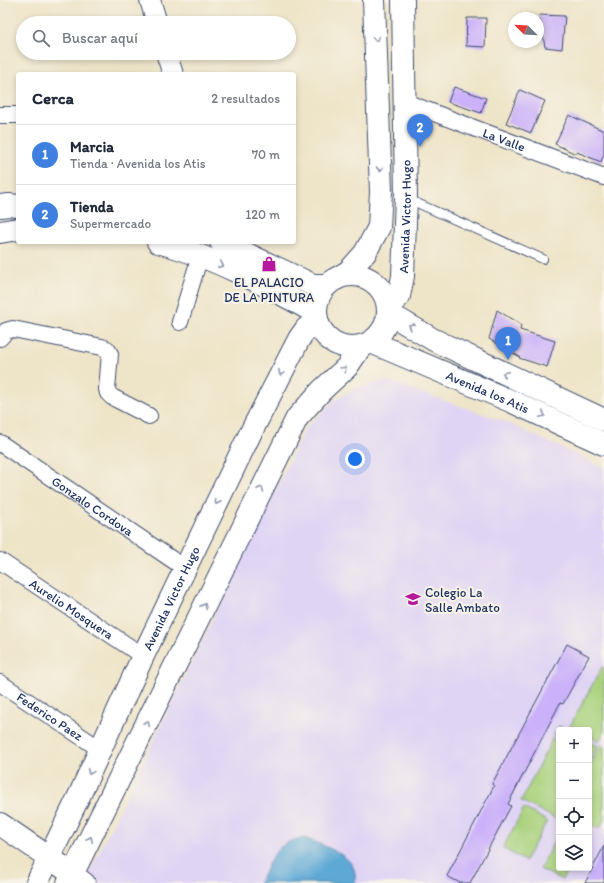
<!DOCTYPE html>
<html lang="es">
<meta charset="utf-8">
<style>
body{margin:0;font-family:Itim,sans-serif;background:#f6f6f7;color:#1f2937}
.controls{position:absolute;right:12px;bottom:12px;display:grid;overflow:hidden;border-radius:4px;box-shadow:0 2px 6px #0003}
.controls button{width:36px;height:36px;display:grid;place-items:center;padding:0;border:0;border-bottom:1px solid #e0e1e3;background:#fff;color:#1f2937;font:20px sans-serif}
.compass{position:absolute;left:508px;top:12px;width:36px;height:36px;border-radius:50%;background:#fff;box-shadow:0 2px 6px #0003;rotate:294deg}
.you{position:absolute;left:355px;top:459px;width:14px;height:14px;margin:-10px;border:3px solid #fff;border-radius:50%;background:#1a73e8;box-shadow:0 0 0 6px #1a73e833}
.badge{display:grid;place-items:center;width:26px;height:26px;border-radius:50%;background:#b5179e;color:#fff;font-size:13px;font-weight:700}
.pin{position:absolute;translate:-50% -33px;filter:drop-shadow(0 1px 2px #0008)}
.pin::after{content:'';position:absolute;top:21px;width:14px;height:12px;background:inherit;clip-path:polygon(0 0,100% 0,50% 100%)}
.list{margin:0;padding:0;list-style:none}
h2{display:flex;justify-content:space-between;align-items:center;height:52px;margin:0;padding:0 16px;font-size:17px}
h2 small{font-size:13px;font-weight:400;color:#747a83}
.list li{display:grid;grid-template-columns:26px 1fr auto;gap:12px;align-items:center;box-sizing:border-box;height:60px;padding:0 16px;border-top:1px solid #e0e1e3}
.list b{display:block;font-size:15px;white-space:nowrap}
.list p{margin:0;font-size:13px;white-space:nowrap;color:#747a83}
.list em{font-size:13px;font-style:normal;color:#747a83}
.icon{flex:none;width:22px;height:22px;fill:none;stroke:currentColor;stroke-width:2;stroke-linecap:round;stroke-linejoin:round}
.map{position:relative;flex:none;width:604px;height:883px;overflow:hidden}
.search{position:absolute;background:#fff;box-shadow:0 2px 6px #0003;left:16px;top:16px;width:280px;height:44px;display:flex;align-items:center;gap:10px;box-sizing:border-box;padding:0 14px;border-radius:22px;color:#747a83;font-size:15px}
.panel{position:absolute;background:#fff;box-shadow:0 2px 6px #0003;left:16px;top:72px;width:280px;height:172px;border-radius:4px}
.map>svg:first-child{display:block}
</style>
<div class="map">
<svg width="604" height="883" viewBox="0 0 604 883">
<rect width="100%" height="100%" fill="#f7f3e8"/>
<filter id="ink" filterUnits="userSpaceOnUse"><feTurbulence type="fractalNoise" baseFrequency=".025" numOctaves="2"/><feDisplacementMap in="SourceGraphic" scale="8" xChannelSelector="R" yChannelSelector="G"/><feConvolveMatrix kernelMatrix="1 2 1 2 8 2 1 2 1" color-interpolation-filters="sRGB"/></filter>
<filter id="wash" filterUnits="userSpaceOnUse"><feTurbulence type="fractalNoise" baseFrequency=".012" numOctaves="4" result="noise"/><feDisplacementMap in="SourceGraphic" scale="16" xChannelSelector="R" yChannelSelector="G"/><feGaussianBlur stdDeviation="0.9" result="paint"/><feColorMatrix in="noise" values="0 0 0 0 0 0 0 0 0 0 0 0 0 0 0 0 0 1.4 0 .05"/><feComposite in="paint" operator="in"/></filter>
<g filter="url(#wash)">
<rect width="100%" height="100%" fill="#eee4c7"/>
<path fill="#e0d4f4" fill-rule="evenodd" d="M388 381 506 422 604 468V883H96L87 877 305 429 333 401 360 386ZM559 730H589V868H559Z"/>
<g fill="#a9d27d" stroke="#62806e">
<path d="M602 667 604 668V732L599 741 589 736V730H578L570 726Z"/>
<path d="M559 726 567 730H559V820L521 801Z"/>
<path d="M589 741 598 746 589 763Z"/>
<path d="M601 745 604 747V820L599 829 589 823V768Z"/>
<path d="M524 808 547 821 525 861 503 848Z"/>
<path d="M559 832V868H568L562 880 540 869Z"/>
</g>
<path fill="#5da8d5" stroke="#3c6c9a" d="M305 838C319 844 347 853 353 867 356 872 355 878 355 883H259C271 860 276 840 305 838Z"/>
<g id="blocks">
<g fill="#cbb1fa">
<path d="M539 15 565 16 562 49 545 47Z"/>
<path d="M467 18H486L485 47 466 46Z"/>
<path d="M454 87 486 98 481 113 448 102Z"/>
<path d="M520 90 545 101 531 133 506 123Z"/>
<path d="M569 115 604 131V154L601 162 577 152 576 154 555 144Z"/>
<path d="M497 310 521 325 520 330 555 341 547 367 519 358 520 357 489 339Z"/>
<path d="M567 644 589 656 563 704 560 703 508 804 511 806 470 883H460L447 876 494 786 492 784Z"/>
<path d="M604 846V883H585Z"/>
</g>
</g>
</g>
<g filter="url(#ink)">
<use href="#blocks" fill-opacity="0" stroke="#3b4a6e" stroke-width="1"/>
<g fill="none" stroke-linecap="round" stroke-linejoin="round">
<g stroke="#3b4a6e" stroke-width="10">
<path id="service" d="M408 199 543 259"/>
</g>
<g stroke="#3b4a6e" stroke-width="18">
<g id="minor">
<path id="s1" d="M405 102 604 177"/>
<path d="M0 115H18"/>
<path d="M180 322 200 256"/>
<path d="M0 338 6 331 13 329 102 347 107 349 110 354 107 389 108 393 112 397 149 416"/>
<path id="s2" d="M0 443 186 569"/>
<path id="s3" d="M0 561 143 656"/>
<path id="s4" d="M0 683 100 749"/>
</g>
</g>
<g stroke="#3b4a6e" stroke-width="22">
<g id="tertiary">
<path d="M150 0 157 23"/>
<path d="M166 53 173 74"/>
<path d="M73 874 85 883"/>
</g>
</g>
<g stroke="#3b4a6e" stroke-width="24">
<g id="secondary">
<path d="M0 206 9 205 18 206"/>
<path d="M0 232 18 229"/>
<path d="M158 242C212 256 268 286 316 313"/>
<path d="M221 242 313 285H327"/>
<path d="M388 313 434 340 604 420"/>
<path id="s5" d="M371 342 513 402 604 444"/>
<path d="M0 824 73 874"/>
</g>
</g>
<g stroke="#3b4a6e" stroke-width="24">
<g id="primary">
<circle cx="352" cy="311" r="36"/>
<path d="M336 279 349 271 365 253 379 227 381 192 374 0"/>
<path id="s6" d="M388 309 399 296 403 276 406 197 403 0"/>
<path id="s7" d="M37 883 80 794 143 656 250 434 299 339 306 329 317 319"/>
<path d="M68 883 297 418 322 390 347 367 361 346"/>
</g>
</g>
<use href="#service" stroke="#fff" stroke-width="8"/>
<use href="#minor" stroke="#fff" stroke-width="16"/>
<use href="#tertiary" stroke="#fff" stroke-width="20"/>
<use href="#secondary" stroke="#fff" stroke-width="22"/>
<use href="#primary" stroke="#fff" stroke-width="22"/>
</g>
<defs><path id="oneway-chevron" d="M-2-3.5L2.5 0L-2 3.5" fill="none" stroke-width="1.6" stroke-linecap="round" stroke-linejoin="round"/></defs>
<g stroke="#8d97ae">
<use href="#oneway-chevron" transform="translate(376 39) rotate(88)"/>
<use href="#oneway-chevron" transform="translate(380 169) rotate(88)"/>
<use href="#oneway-chevron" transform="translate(221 265) rotate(24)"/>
<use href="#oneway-chevron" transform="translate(411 326) rotate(-148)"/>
<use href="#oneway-chevron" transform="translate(344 369) rotate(-46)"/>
<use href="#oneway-chevron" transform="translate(281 373) rotate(117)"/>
<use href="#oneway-chevron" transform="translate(505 374) rotate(-155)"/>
<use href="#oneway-chevron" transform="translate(543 415) rotate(25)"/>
<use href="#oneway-chevron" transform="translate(261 489) rotate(-64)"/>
<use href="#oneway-chevron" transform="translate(217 502) rotate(115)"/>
<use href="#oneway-chevron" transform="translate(204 606) rotate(-64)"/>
<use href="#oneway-chevron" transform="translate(147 723) rotate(-64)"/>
<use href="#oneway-chevron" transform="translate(90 772) rotate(114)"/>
<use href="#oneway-chevron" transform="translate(90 839) rotate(-64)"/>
</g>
</g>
<defs>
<g id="shop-bare" transform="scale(1.2)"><path d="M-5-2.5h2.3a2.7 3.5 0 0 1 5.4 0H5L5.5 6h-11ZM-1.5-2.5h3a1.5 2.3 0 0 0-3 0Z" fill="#b5179e" stroke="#f7f3e8" stroke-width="2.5" paint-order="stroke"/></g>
<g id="school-bare" transform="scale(1.2)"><path d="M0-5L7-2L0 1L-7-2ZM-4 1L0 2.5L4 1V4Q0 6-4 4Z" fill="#b5179e" stroke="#f7f3e8" stroke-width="2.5" paint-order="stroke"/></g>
</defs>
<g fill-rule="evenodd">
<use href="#shop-bare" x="269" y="264"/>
<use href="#school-bare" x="413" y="599"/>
</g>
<g text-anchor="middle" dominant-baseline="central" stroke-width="4" stroke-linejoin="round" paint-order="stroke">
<g font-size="13" fill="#1b2f5e" stroke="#f7f3e8">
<text stroke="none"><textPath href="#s1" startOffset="106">La Valle</textPath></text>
<text stroke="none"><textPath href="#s6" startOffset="97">Avenida Victor Hugo</textPath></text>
<text stroke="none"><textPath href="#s5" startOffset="127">Avenida los Atis</textPath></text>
<text stroke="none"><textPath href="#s2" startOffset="112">Gonzalo Cordova</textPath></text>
<text stroke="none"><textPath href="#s7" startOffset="315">Avenida Victor Hugo</textPath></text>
<text stroke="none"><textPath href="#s3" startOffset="86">Aurelio Mosquera</textPath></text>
<text stroke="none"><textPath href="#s4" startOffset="60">Federico Paez</textPath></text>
</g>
<g font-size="13" fill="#1b2f5e" stroke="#f7f3e8">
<text x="269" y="282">EL PALACIO<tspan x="269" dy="15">DE LA PINTURA</tspan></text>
<text x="425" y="592" text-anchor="start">Colegio La<tspan x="425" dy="15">Salle Ambato</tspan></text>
</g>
</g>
</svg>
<div class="controls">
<button>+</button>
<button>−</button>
<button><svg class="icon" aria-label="locate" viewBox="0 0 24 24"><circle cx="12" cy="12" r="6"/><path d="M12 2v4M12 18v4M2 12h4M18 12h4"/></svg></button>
<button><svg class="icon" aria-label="layers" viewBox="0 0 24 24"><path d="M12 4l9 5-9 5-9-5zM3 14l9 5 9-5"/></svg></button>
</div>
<svg class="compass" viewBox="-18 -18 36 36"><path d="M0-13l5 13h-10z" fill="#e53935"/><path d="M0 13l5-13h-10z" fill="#747a83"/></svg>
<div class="you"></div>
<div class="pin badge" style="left:508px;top:360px;background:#3f7fe0">1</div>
<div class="pin badge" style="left:420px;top:147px;background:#3f7fe0">2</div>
<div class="search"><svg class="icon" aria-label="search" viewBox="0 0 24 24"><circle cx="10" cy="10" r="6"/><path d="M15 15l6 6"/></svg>Buscar aquí</div>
<section class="panel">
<h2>Cerca<small>2 resultados</small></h2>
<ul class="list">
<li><span class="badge" style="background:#3f7fe0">1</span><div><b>Marcia</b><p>Tienda · Avenida los Atis</p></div><em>70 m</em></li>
<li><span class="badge" style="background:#3f7fe0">2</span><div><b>Tienda</b><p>Supermercado</p></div><em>120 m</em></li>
</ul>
</section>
</div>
